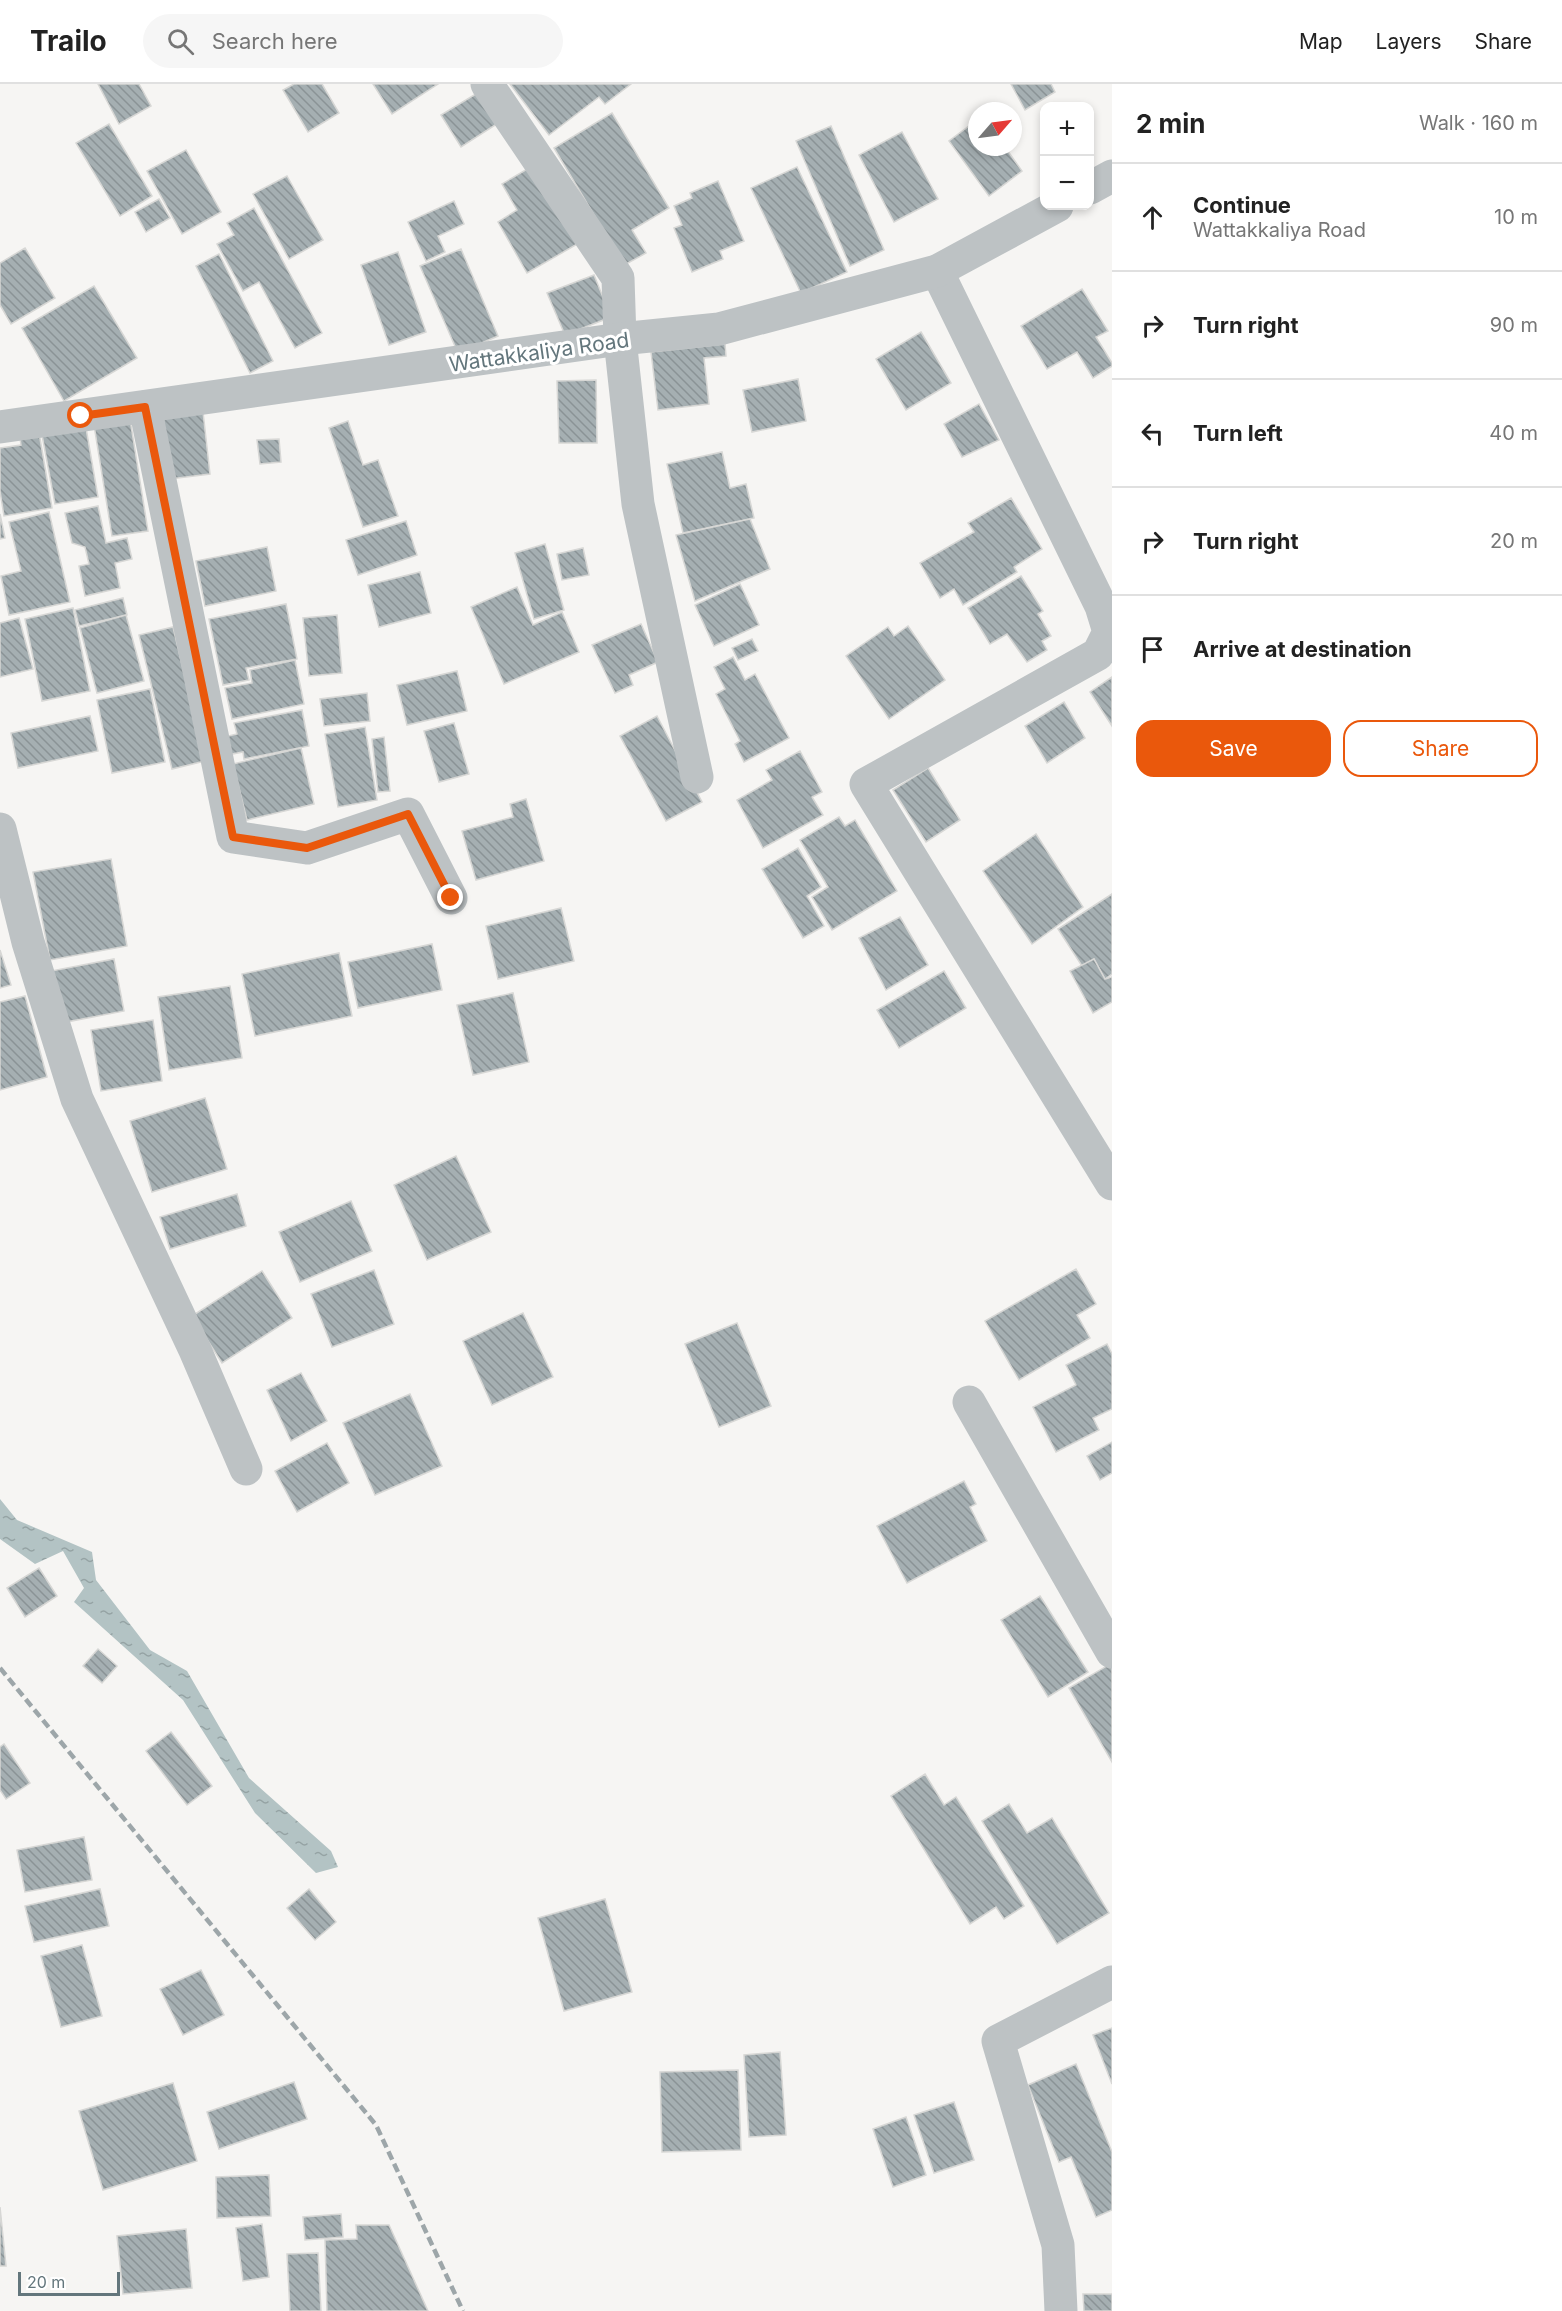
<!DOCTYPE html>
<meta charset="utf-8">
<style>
body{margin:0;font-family:Inter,sans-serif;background:#f6f6f6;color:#222}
.controls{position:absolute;right:18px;top:18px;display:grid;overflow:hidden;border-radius:12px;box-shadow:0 3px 9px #0003}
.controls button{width:54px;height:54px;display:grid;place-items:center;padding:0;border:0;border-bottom:2px solid #e0e0e0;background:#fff;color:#222;font:30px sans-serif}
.compass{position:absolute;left:968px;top:18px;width:54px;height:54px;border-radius:50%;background:#fff;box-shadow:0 3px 9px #0003;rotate:62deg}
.scale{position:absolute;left:18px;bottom:15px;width:102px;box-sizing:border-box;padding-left:6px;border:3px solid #63767c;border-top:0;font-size:16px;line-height:21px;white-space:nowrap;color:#63767c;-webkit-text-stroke:4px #fff;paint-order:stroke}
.stop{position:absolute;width:18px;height:18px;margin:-14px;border:4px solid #ea580c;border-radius:50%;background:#fff}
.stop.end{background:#ea580c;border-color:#fff;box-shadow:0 2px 6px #0008}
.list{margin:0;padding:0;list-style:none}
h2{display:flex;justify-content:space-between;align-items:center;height:78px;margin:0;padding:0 24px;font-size:26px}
h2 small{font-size:20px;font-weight:400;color:#767676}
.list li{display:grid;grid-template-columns:39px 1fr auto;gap:18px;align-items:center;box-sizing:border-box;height:108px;padding:0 24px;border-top:2px solid #e0e0e0}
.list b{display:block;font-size:22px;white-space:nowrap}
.list p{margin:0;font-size:20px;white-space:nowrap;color:#767676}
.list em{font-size:20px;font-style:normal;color:#767676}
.actions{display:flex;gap:12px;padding:18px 24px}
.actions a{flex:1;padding:14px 0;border:2px solid #ea580c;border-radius:18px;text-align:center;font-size:21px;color:#ea580c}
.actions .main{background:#ea580c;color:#fff}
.icon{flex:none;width:33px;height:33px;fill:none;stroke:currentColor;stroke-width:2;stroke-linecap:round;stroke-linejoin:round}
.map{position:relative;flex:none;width:1112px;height:2227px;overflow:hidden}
header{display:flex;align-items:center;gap:36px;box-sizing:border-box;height:84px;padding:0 30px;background:#fff;border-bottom:2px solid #e0e0e0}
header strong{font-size:28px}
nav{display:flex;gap:33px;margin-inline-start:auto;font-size:21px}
.search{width:420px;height:54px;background:#f6f6f6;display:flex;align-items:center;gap:15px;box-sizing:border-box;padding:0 21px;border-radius:33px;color:#767676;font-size:22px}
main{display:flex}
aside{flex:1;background:#fff}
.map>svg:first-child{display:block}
</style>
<header>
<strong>Trailo</strong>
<div class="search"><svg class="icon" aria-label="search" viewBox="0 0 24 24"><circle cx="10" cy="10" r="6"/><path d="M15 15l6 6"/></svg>Search here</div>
<nav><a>Map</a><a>Layers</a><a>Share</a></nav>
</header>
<main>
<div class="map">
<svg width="1112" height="2227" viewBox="0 0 1112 2227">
<defs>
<pattern id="water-ripples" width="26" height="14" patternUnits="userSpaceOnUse" patternTransform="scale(1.5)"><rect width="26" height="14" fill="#b3c3c4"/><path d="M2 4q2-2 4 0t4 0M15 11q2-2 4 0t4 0" fill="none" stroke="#95a3a4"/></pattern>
<pattern id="building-back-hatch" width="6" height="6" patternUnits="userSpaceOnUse" patternTransform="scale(1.5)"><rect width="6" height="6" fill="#a5afb2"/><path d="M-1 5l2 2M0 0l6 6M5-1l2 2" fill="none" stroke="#8a9396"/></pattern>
</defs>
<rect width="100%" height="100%" fill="#f6f5f3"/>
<path fill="url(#water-ripples)" d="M0 1415 17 1436 92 1468 96 1496 150 1566 187 1587 249 1694 331 1767 338 1783 316 1789 255 1729 183 1616 74 1518 84 1504 63 1467 35 1480 0 1455Z"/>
<g fill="url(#building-back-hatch)" stroke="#d7d7d5" stroke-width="1.5">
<path d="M98 0H139L151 22 119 40Z"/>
<path d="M294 0H322L339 29 308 48 283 6Z"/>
<path d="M373 0H438L392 30Z"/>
<path d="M510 0H631L605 20 599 13 549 51Z"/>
<path d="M1011 0H1051L1055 8 1025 26Z"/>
<path d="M484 5 503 36 461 63 441 31Z"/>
<path d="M612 29 669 124 632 146 646 169 619 184 609 156 554 64Z"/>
<path d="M977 36V63H1005L1022 87 989 112 949 57Z"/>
<path d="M109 40 152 112 120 132 76 59Z"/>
<path d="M831 42 884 166 850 182 796 57Z"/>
<path d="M902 48 938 115 894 138 859 71Z"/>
<path d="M186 66 221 128 182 150 147 87Z"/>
<path d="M534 81 579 159 527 189 498 138 517 126 502 100Z"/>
<path d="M797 83 847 188 801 209 751 104Z"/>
<path d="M287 92 323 156 289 175 253 110Z"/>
<path d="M718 97 744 157 720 167 723 175 692 188 674 144 682 141 674 122 692 114 690 109Z"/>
<path d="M159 115 170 134 146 148 135 128Z"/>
<path d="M454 117 464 140 438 152 445 168 426 177 408 138Z"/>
<path d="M254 124 322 249 295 264 259 198 243 207 217 160 234 151 227 139Z"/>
<path d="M25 164 55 214 11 240 0 221V179Z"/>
<path d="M461 165 498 252 458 269 420 182Z"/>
<path d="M398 168 426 248 389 261 361 181Z"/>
<path d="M219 170 273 277 250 289 196 182Z"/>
<path d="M594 191 611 233 565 251 547 209Z"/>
<path d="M94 202 137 274 64 317 22 244Z"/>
<path d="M1082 205 1108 247 1096 253 1112 279V282L1093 294 1077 268 1047 285 1021 242Z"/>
<path d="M921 248 951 299 906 326 876 275Z"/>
<path d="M725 260 726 272 704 274 709 320 658 326 651 268Z"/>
<path d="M798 295 806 337 752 348 743 306Z"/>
<path d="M596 296 597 359H559L557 297Z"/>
<path d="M979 320 999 356 962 373 944 340Z"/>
<path d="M203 328 210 390 170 395 163 332Z"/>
<path d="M129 329 148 447 112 452 93 335Z"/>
<path d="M348 337 363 381 378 376 398 432 363 443 329 344Z"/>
<path d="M38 343 52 424 4 432 0 407V364L21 361 19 347Z"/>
<path d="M86 344 98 413 55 420 42 351Z"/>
<path d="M279 355 281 378 260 380 257 356Z"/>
<path d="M722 368 730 404 746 400 754 434 683 449 667 380Z"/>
<path d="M1011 414 1042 465 1014 483 1017 488 963 521 954 505 940 514 920 479 974 448 968 439Z"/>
<path d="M98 422 106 459 127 454 132 475 115 479 120 504 85 512 79 482 89 480 85 463 72 459 65 429Z"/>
<path d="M49 428 70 518 9 531 1 492 21 487 9 438Z"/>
<path d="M0 430 5 454 0 455Z"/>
<path d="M750 435 770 485 695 517 676 451Z"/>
<path d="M406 437 417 471 358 491 346 456Z"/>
<path d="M545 460 564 526 534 535 515 469Z"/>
<path d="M267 463 276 507 205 522 196 477Z"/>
<path d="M583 464 589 491 562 496 557 470Z"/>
<path d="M420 488 431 529 379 543 368 501Z"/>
<path d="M1021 492 1043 527 1038 530 1051 552 1042 557 1047 566 1027 578 1007 550 990 560 968 524Z"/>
<path d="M740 500 759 541 714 562 695 521Z"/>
<path d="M517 503 533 541 562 528 579 568 504 600 471 523Z"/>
<path d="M123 514 127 531 79 542 75 526Z"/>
<path d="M286 520 297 575 246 584 249 596 223 601 209 535Z"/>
<path d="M73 524 90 607 42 617 25 535Z"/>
<path d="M126 531 144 597 97 609 80 544Z"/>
<path d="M337 531 342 589 309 592 303 534Z"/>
<path d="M19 534 33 585 0 593V539Z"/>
<path d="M641 540 658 578 629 591 633 601 615 609 592 561Z"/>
<path d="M908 542 945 596 889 635 846 572 888 543 894 552Z"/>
<path d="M173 543 205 677 172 685 139 551Z"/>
<path d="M752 555 758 567 738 576 732 564Z"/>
<path d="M733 573 745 596 755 590 789 654 744 678 735 660 740 657 716 610 725 605 714 583Z"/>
<path d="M295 576 304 620 232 635 225 604 252 599 250 586Z"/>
<path d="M457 587 467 627 407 641 397 601Z"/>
<path d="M1112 593V642L1090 608Z"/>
<path d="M150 605 165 678 112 689 97 616Z"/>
<path d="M367 609 370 637 324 642 320 615Z"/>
<path d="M1064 618 1085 654 1047 679 1025 642Z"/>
<path d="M302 626 309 662 244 675 243 668 227 671 224 653 237 650 234 639Z"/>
<path d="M90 632 98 667 18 684 11 649Z"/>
<path d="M657 632 702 718 666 737 620 652Z"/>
<path d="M454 639 469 690 439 698 424 647Z"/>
<path d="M365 643 377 716 338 723 325 650Z"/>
<path d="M384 653 390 707 378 708 372 655Z"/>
<path d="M301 664 314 720 247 736 233 680Z"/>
<path d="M800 667 822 708 812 713 823 731 763 764 737 716 772 696 766 686Z"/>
<path d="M928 684 960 736 926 758 893 706Z"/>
<path d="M526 715 544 777 476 796 462 747 513 733 510 720Z"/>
<path d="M839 733 845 742 855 736 897 807 832 846 812 813 828 803 800 756Z"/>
<path d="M1036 750 1083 823 1032 860 983 787Z"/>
<path d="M798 764 821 803 807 812 824 842 803 854 762 785Z"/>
<path d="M111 775 127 862 50 876 33 788Z"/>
<path d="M1112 810V890L1105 895 1094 875 1082 882 1058 845Z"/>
<path d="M561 824 574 877 498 895 486 842Z"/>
<path d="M900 833 928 881 886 906 859 854Z"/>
<path d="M432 860 442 906 358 924 348 878Z"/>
<path d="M0 866 11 901 0 904Z"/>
<path d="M339 869 352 932 255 952 242 890Z"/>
<path d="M114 875 124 927 56 940 46 888Z"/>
<path d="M1094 875 1105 895 1112 893V918L1093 929 1070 887Z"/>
<path d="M944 887 966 924 899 964 877 926Z"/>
<path d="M230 902 242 974 169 986 158 913Z"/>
<path d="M513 909 529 978 473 991 457 921Z"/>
<path d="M25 912 47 993 0 1006V918Z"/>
<path d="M153 936 162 997 101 1007 91 946Z"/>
<path d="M205 1014 227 1085 152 1108 130 1037Z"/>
<path d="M456 1072 491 1148 427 1176 394 1101Z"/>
<path d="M237 1110 246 1142 170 1165 160 1133Z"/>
<path d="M351 1117 372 1167 300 1198 279 1148Z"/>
<path d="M1076 1185 1096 1220 1077 1231 1090 1254 1019 1296 985 1237Z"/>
<path d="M374 1186 394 1240 332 1263 311 1210Z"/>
<path d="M262 1187 292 1234 222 1279 192 1232Z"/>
<path d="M523 1229 553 1293 492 1321 463 1257Z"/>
<path d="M737 1239 771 1322 719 1343 685 1260Z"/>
<path d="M1107 1260 1112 1270V1325L1093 1334 1099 1346 1056 1368 1033 1323 1076 1301 1066 1281Z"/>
<path d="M301 1289 327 1337 291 1357 267 1306Z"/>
<path d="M410 1310 442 1382 375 1411 343 1339Z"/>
<path d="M1112 1358V1389L1100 1396 1087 1372Z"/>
<path d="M327 1359 349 1399 297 1428 275 1387Z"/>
<path d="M964 1397 976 1420 970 1423 987 1457 907 1499 877 1442Z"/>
<path d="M39 1484 57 1512 25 1533 7 1504Z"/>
<path d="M1040 1512 1088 1588 1048 1613 1001 1536Z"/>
<path d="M98 1565 117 1582 102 1599 83 1582Z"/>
<path d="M1112 1579V1678L1069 1604Z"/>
<path d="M171 1648 212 1702 187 1721 146 1667Z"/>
<path d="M4 1660 30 1699 6 1715 0 1706V1663Z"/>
<path d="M925 1690 944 1721 956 1713 1024 1822 1004 1835 996 1823 970 1840 891 1712Z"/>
<path d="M1009 1720 1027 1749 1052 1734 1109 1829 1057 1860 982 1737Z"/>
<path d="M84 1753 92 1796 25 1808 17 1766Z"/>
<path d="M100 1805 109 1842 34 1858 25 1822Z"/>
<path d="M309 1805 336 1838 315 1856 287 1824Z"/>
<path d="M605 1815 632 1908 564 1927 538 1834Z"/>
<path d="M82 1861 102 1932 61 1943 41 1872Z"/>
<path d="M201 1886 224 1931 183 1951 160 1905Z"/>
<path d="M1112 1944V2000L1093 1951Z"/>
<path d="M780 1968 786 2051 749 2053 744 1971Z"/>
<path d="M1076 1980 1112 2068V2126L1096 2133 1071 2073 1059 2078 1028 2001Z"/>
<path d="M738 1986 741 2066 662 2068 660 1988Z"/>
<path d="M294 1998 307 2035 219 2065 207 2028Z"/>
<path d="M173 1999 197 2077 103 2106 79 2027Z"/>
<path d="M954 2018 974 2076 934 2089 914 2031Z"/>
<path d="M906 2033 926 2091 893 2103 873 2045Z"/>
<path d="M269 2091 271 2132 217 2134 216 2093Z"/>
<path d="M0 2123 6 2182H0Z"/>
<path d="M341 2130 343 2153 305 2156 303 2133Z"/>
<path d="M262 2140 269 2193 243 2197 236 2144Z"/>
<path d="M356 2141H389L428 2227H327L325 2156 357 2155Z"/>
<path d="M186 2145 192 2204 123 2210 117 2152Z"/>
<path d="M318 2169 321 2227H290L287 2170Z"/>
<path d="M1083 2210H1112V2227H1084Z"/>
</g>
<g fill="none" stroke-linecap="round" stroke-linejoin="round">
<g stroke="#bdc2c4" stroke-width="33">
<path d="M487 0 618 194 620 255 638 420 697 693"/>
<path d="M1090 104 1112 92"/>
<path d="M937 187 1101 522 1109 548 1098 570 866 700 1112 1100"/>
<path d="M145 323 233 753 307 764 408 730 451 814"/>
<path d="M0 343 620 255 719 245 937 187 1057 122"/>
<path d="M0 745 28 858 77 1015 195 1266 246 1385"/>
<path d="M969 1318 1112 1568"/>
<path d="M1061 2227 1058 2161 998 1957 1112 1898"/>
</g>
<path stroke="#9da6a9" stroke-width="4.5" stroke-dasharray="9 4.5" stroke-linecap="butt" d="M0 1584 376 2041 463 2227"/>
</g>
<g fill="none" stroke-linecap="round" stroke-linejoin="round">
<path stroke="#ea580c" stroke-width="8" d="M81 332 145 323 233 753 307 764 408 730 451 814"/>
</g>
<g text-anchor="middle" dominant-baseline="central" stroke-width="6" stroke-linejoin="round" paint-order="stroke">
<g font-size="21" fill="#63767c" stroke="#fff">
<text transform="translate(539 268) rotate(-8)">Wattakkaliya Road</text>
</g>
</g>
</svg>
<div class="controls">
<button>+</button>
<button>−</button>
</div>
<svg class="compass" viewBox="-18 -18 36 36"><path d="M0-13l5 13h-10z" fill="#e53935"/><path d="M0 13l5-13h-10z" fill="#767676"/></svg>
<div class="scale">20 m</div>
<div class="stop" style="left:81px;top:332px"></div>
<div class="stop end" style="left:451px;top:814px"></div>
</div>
<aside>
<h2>2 min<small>Walk · 160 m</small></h2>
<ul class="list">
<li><svg class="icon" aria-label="ahead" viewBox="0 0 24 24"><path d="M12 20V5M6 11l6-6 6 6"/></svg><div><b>Continue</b><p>Wattakkaliya Road</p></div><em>10 m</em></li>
<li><svg class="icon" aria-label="right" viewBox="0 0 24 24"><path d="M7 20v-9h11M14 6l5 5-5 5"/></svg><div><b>Turn right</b></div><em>90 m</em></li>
<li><svg class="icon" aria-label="left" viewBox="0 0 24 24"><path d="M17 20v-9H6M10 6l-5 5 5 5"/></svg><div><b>Turn left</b></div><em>40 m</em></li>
<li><svg class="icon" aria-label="right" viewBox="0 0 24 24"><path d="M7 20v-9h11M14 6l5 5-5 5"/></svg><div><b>Turn right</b></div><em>20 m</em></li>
<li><svg class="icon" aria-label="arrive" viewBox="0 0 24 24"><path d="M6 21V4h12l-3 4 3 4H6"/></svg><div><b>Arrive at destination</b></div></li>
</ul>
<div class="actions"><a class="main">Save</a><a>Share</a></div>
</aside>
</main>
